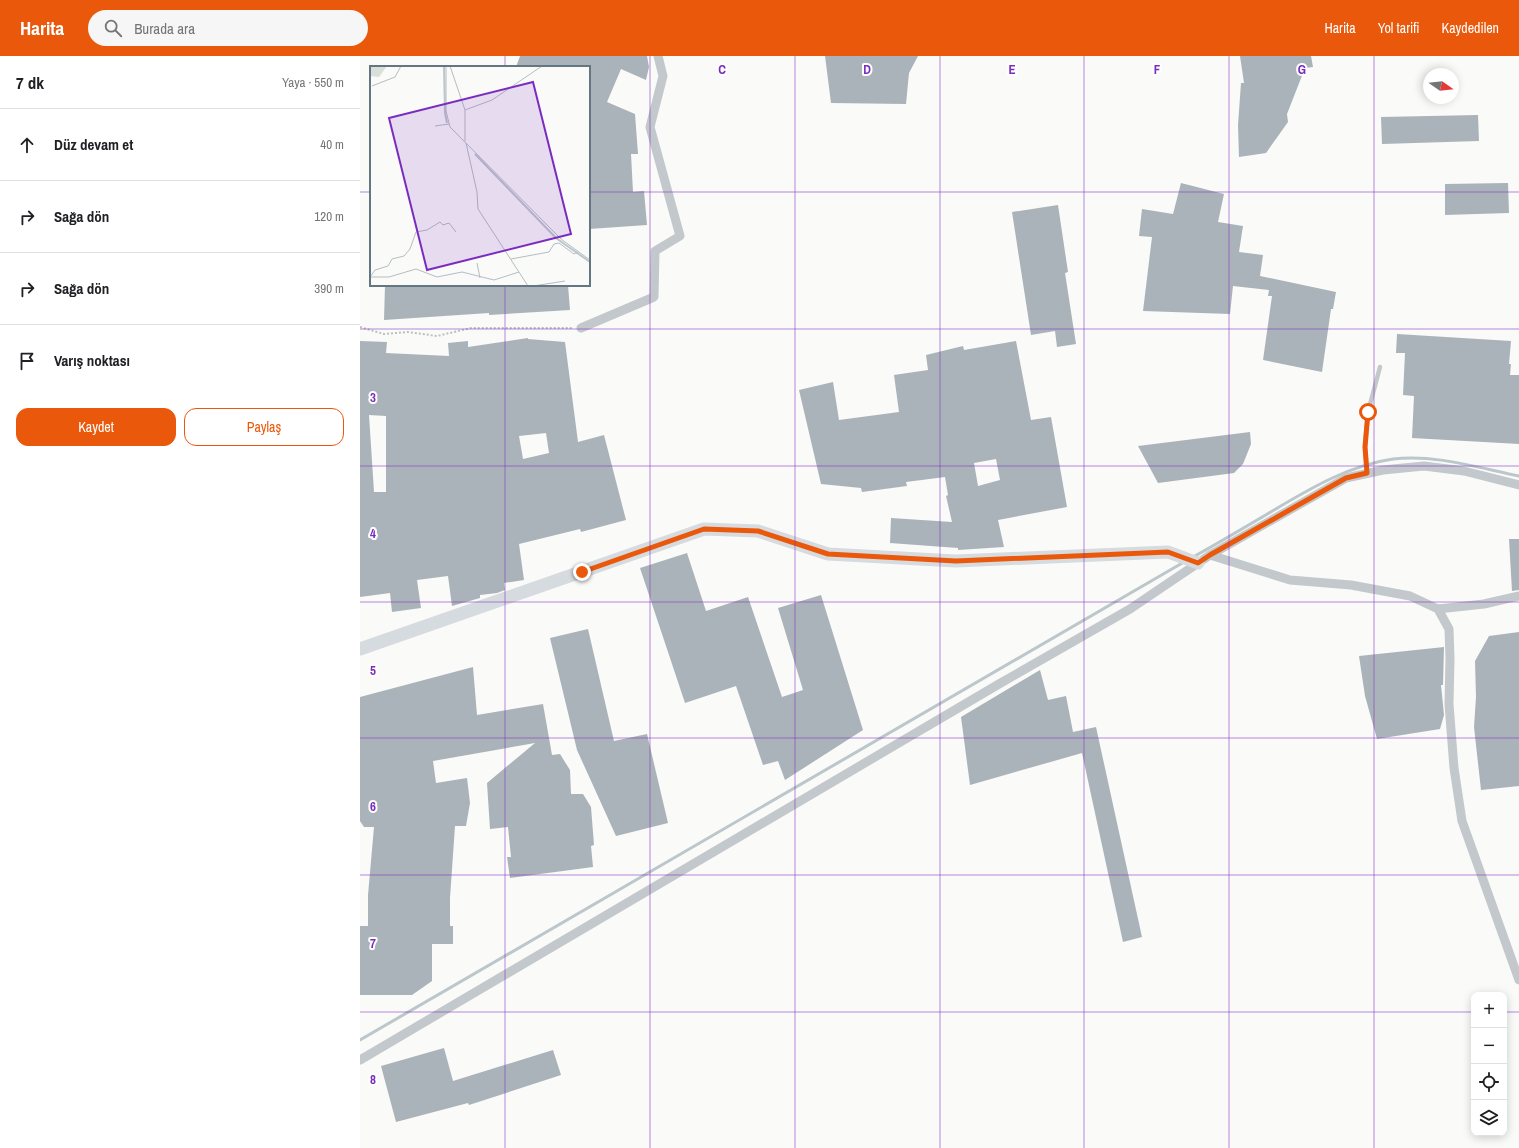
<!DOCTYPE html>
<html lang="tr">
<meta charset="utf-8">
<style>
body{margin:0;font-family:"Archivo Narrow",sans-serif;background:#f6f6f6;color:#202124}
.controls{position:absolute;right:12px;bottom:12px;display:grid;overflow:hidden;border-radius:8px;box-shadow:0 2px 10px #0003}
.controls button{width:36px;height:36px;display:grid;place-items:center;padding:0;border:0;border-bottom:1px solid #e0e0e0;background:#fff;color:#202124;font:20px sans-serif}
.compass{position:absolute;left:1063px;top:12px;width:36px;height:36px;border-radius:50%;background:#fff;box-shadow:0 2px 10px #0003;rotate:104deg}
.stop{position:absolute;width:12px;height:12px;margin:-9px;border:3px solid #ea580c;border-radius:50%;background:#fff}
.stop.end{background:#ea580c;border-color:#fff;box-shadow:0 1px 4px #0008}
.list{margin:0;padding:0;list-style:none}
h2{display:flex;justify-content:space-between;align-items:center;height:52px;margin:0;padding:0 16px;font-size:17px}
h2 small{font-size:13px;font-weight:400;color:#757577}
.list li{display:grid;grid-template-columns:26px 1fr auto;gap:12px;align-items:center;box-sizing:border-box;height:72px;padding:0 16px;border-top:1px solid #e0e0e0}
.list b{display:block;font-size:15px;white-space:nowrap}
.list em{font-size:13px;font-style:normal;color:#757577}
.actions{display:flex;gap:8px;padding:12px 16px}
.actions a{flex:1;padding:9px 0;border:1px solid #ea580c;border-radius:12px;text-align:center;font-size:14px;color:#ea580c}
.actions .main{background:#ea580c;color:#fff}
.icon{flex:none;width:22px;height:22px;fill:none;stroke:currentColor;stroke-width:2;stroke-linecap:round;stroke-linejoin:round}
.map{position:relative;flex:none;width:1159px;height:1092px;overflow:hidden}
header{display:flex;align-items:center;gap:24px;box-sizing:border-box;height:56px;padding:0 20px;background:#ea580c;color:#fff}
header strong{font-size:19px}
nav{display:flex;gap:22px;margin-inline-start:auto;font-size:14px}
.search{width:280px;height:36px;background:#f6f6f6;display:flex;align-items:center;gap:10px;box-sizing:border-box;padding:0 14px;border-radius:22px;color:#757577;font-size:15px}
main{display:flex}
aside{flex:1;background:#fff}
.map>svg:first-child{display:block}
</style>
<header>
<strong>Harita</strong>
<div class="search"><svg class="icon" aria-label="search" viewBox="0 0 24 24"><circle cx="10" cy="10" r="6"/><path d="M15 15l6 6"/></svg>Burada ara</div>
<nav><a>Harita</a><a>Yol tarifi</a><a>Kaydedilen</a></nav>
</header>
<main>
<aside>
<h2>7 dk<small>Yaya · 550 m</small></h2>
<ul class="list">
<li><svg class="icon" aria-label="ahead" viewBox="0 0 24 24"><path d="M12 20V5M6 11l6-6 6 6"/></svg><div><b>Düz devam et</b></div><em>40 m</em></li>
<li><svg class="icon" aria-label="right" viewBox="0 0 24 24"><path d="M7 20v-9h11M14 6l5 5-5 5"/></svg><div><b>Sağa dön</b></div><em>120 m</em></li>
<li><svg class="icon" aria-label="right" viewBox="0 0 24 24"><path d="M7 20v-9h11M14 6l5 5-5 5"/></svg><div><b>Sağa dön</b></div><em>390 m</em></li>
<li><svg class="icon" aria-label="arrive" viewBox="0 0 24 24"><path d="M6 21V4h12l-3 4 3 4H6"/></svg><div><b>Varış noktası</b></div></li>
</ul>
<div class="actions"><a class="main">Kaydet</a><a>Paylaş</a></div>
</aside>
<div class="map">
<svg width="1159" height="1092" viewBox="0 0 1159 1092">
<rect width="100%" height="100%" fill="#fafaf8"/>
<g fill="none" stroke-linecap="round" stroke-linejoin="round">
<g stroke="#bbc7cb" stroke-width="3">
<path d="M833 501C860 486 887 470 914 454 951 432 990 409 1033 403 1075 398 1119 412 1159 420"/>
<path d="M0 984 824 506"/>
</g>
</g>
<g fill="#aab3b9" fill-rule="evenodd">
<path d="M160 0H287L289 11 286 24 261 13 247 46 275 58 278 98H271L273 136 284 135 287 169 229 173V11H156Z"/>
<path d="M465 0H558L549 17 546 48 471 47Z"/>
<path d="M880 0H951L953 11 945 12 927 58 928 66 906 97 879 101 878 69 881 27H884Z"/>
<path d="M1118 59 1119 85 1022 88 1021 61Z"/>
<path d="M821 127 864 138 858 166 883 170 879 196 903 199 900 220 976 236 973 253H971L962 316 903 304 912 240H908L909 234 873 230 870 258 783 255 792 181 779 180 782 153 813 158Z"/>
<path d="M1148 127 1149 157 1085 159V128Z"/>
<path d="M698 149 708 216 705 217 716 288 697 291 695 275 671 279 652 156Z"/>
<path d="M25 229H208L210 254 129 259V257L24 264Z"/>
<path d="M1037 278 1151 285 1149 308H1151L1150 319H1159V388L1052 382 1054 340 1043 339 1045 297H1036Z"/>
<path d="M168 282V283L205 286 218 386 244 379 266 464 221 476 220 473 159 488 164 524 144 527 145 534 137 537 120 539V542L92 550 88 520 57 524 61 552 32 556 30 537 0 541V285L27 286 26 297 89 300 88 287 108 285V291ZM9 359 26 360V436H14ZM186 377 189 397 163 403 159 380Z"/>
<path d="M656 285 671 364 691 361 707 451 638 464 644 491 598 494V492L530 487 531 462 592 466 586 440 588 439 585 421 546 426 547 430 502 436 501 432 461 428 439 334 473 326 479 364 539 356 534 319 568 314 566 299 603 290 604 294ZM636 403 640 424 618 430 614 407Z"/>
<path d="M890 376 891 388 883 408 874 417 798 427 778 390Z"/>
<path d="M1149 483H1159V534L1152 535Z"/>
<path d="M327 497 346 555 388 541 422 641 443 634 418 552 461 539 503 674 425 724 418 705 403 709 376 630 325 647 280 512Z"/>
<path d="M228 573 254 685 287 678 308 767 256 780 217 694 190 582Z"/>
<path d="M1159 576V730L1121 734 1114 671 1116 641 1115 605 1129 580Z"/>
<path d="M1084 591 1083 629H1081L1084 659 1080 673 1017 683 1005 640 999 600Z"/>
<path d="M113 611 117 659 183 648 192 699 200 698 210 714 211 738H223L231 751 234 789 231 790 233 811 150 822 147 801H151L148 771 130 773 127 727 175 687 73 705 76 727 107 722 110 747 106 770H95L90 842V870H93V888H72V925L52 939H0V870H8V839L14 771H4L0 765V641Z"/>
<path d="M680 614 688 644 706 640 713 676 736 671 782 881 763 886 722 697 610 729 601 661Z"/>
<path d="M84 992 93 1025 193 994 201 1019 109 1049 108 1047 36 1066 21 1010Z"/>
</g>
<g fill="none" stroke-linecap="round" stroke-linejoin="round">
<path stroke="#bbbfc2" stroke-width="2" stroke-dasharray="2 2" stroke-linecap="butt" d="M0 271 24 278 48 276 77 280 111 272H212"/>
<path stroke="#c3c8cc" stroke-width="4.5" d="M1007 417 1005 391 1008 356 1020 311"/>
<g stroke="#c3c8cc" stroke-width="9">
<path d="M221 272 294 241 295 195 320 180 290 71 303 20 298 0"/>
<path d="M850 499 930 524 991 529 1050 540 1078 553 1089 573 1090 603 1089 648 1094 712 1102 765 1159 924"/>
<path d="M1078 553 1124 548 1159 540"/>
<path d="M0 1004 639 628 770 553 850 499 986 422 1023 414 1064 410 1104 415 1159 429"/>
</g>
<path stroke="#d6dbdf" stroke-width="13" d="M0 593 344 473 398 475 468 498 596 505 808 496 838 507"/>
</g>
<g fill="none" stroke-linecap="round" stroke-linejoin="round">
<path stroke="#ea580c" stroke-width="5" d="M222 516 344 473 398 475 468 498 596 505 808 496 838 507 850 499 986 422 1007 417 1005 391 1008 356"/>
</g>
<path fill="none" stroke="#7b2cbf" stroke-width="1" stroke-opacity="0.55" d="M145 0V11M290 0V1092M435 0V1092M580 0V1092M724 0V1092M869 0V1092M1014 0V1092M0 136H11M229 136H1159M145 229V1092M0 273H1159M0 410H1159M0 546H1159M0 682H1159M0 819H1159M0 956H1114M1144 956H1159"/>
<g transform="translate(10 10)">
<rect width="220" height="220" fill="#fafaf8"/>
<path d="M0 0H17L9 11 0 10Z" fill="#dadfd7"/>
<path fill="none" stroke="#bbc7cb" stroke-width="2" d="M74 0 75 47 77 57M105 88 186 172 220 196"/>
<path fill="none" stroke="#b5bdc2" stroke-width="1" d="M76 0V45L80 61 191 173 220 194M80 0 95 44M2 20 25 11 31 0M65 60 79 58M95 75V44L122 34 172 0M96 77 107 126 108 143 158 220M141 193 179 186 184 178 189 177 204 188 208 186M107 197 110 212M0 211H19L46 203 67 211 92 206 124 214 149 206M0 211 5 204 18 200 22 193 34 190 40 183 46 166 57 164 70 156 73 159 79 157 86 166M163 220 195 215"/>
<path fill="#7b2cbf" fill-opacity="0.15" stroke="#7b2cbf" stroke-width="2" d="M163 16 201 168 57 204 19 52Z"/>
<rect width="220" height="220" fill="none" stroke="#657683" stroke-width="2"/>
</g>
<g font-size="13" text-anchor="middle" font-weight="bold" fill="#7b2cbf" stroke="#fff" stroke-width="4" stroke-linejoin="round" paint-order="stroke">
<text x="362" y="18">C</text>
<text x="507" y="18">D</text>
<text x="652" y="18">E</text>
<text x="797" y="18">F</text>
<text x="942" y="18">G</text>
<text x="13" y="346">3</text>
<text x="13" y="482">4</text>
<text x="13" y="619">5</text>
<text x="13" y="755">6</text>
<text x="13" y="892">7</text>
<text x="13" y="1028">8</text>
</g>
</svg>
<div class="controls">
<button>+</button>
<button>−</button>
<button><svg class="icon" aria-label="locate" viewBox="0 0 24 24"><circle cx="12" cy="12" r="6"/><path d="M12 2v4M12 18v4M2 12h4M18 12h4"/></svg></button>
<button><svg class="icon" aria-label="layers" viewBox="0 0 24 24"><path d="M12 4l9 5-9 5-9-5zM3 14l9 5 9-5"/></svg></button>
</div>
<svg class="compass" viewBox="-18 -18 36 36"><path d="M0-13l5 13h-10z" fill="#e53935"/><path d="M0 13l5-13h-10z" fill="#757577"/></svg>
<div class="stop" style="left:1008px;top:356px"></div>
<div class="stop end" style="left:222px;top:516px"></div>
</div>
</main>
